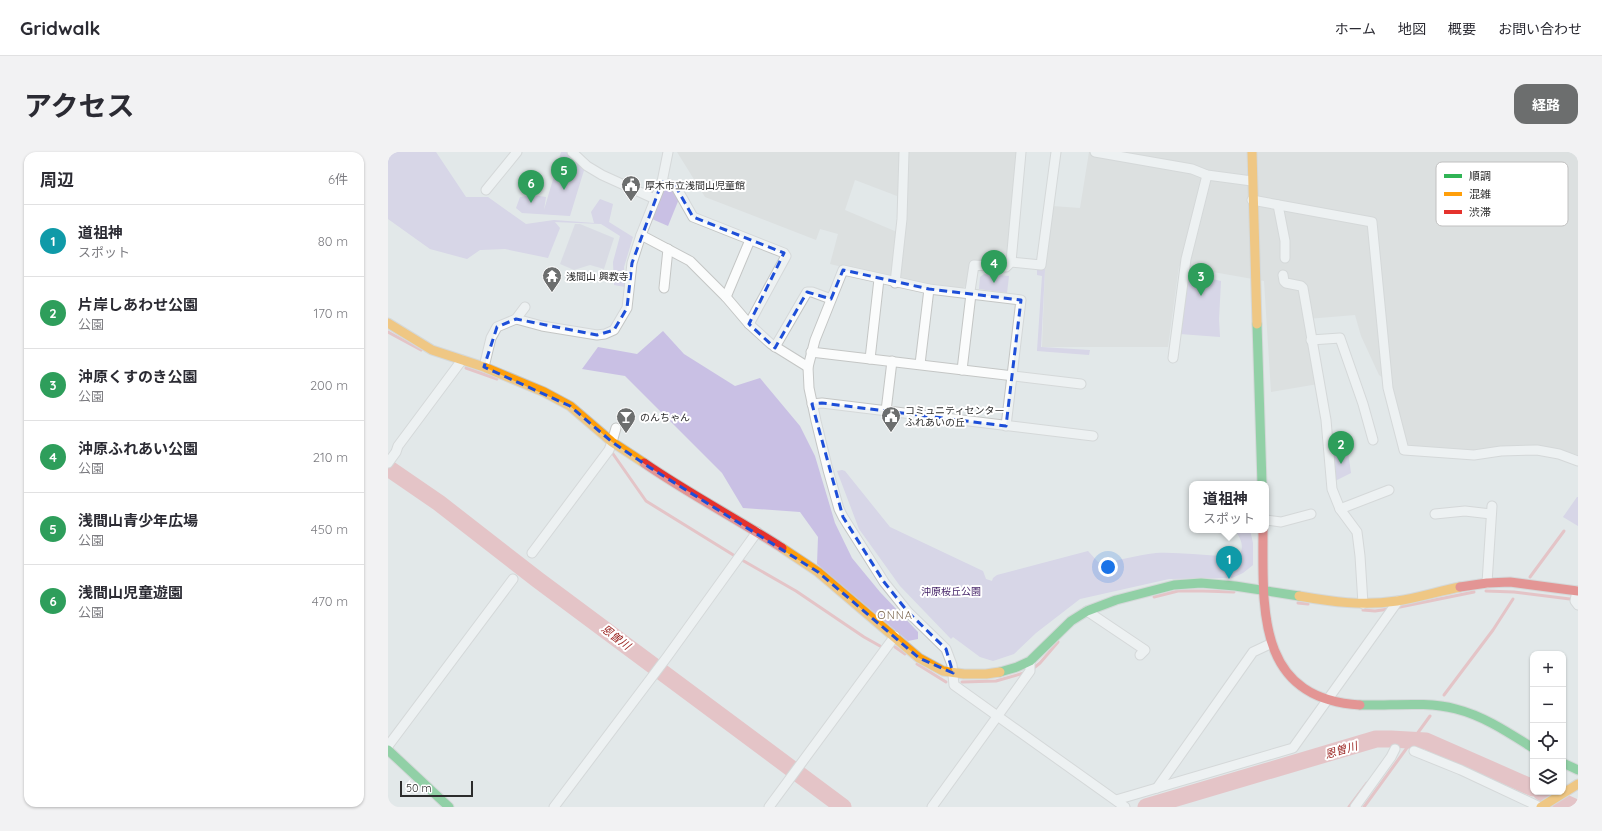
<!DOCTYPE html>
<html lang="ja">
<meta charset="utf-8">
<style>
body{margin:0;font-family:Quicksand,"Noto Sans JP",sans-serif;background:#f2f2f3;color:#2b2b33}
.controls{position:absolute;right:12px;bottom:12px;display:grid;overflow:hidden;border-radius:8px;box-shadow:0 1px 3px #0004}
.controls button{width:36px;height:36px;display:grid;place-items:center;padding:0;border:0;border-bottom:1px solid #e1e1e2;background:#fff;color:#2b2b33;font:20px sans-serif}
.scale{position:absolute;left:12px;bottom:10px;width:73px;box-sizing:border-box;padding-left:4px;border:2px solid #2c2c2c;border-top:0;font-size:11px;line-height:14px;white-space:nowrap;color:#2c2c2c;-webkit-text-stroke:3px #fff;paint-order:stroke}
.you{position:absolute;left:720px;top:415px;width:14px;height:14px;margin:-10px;border:3px solid #fff;border-radius:50%;background:#1a73e8;box-shadow:0 0 0 6px #1a73e833}
.badge{display:grid;place-items:center;width:26px;height:26px;border-radius:50%;background:#6c6e6e;color:#fff;font-size:13px;font-weight:700}
.pin{position:absolute;translate:-50% -33px;filter:drop-shadow(0 1px 2px #0008)}
.pin::after{content:'';position:absolute;top:21px;width:14px;height:12px;background:inherit;clip-path:polygon(0 0,100% 0,50% 100%)}
.popup{position:absolute;left:801px;top:329px;width:80px;height:52px;box-sizing:border-box;display:grid;place-content:center;border-radius:8px;background:#fff;filter:drop-shadow(0 1px 3px #0005);font-size:13px;white-space:nowrap;color:#7c7c81}
.popup b{font-size:15px;color:#2b2b33}
.popup::after{content:'';position:absolute;left:50%;top:100%;margin-left:-8px;border:8px solid transparent;border-top-color:#fff}
.list{margin:0;padding:0;list-style:none}
h2{display:flex;justify-content:space-between;align-items:center;height:52px;margin:0;padding:0 16px;font-size:17px}
h2 small{font-size:13px;font-weight:400;color:#7c7c81}
.list li{display:grid;grid-template-columns:26px 1fr auto;gap:12px;align-items:center;box-sizing:border-box;height:72px;padding:0 16px;border-top:1px solid #e1e1e2}
.list b{display:block;font-size:15px;white-space:nowrap}
.list p{margin:0;font-size:13px;white-space:nowrap;color:#7c7c81}
.list em{font-size:13px;font-style:normal;color:#7c7c81}
.icon{flex:none;width:22px;height:22px;fill:none;stroke:currentColor;stroke-width:2;stroke-linecap:round;stroke-linejoin:round}
.map{position:relative;flex:none;width:1190px;height:655px;overflow:hidden;border-radius:12px}
header{display:flex;align-items:center;gap:24px;box-sizing:border-box;height:56px;padding:0 20px;background:#fff;border-bottom:1px solid #e1e1e2}
header strong{font-size:19px}
nav{display:flex;gap:22px;margin-inline-start:auto;font-size:14px}
.intro{display:flex;align-items:center;justify-content:space-between;box-sizing:border-box;height:96px;padding:0 24px}
h1{margin:0;font-size:28px}
.button{padding:10px 18px;border-radius:12px;background:#6c6e6e;color:#fff;font-size:14px;font-weight:700}
main{display:flex;gap:24px;padding:0 24px}
aside{flex:1;background:#fff;border-radius:12px;box-shadow:0 1px 3px #0004}
.map>svg:first-child{display:block}
</style>
<header>
<strong>Gridwalk</strong>
<nav><a>ホーム</a><a>地図</a><a>概要</a><a>お問い合わせ</a></nav>
</header>
<div class="intro"><h1>アクセス</h1><a class="button">経路</a></div>
<main>
<aside>
<h2>周辺<small>6件</small></h2>
<ul class="list">
<li><span class="badge" style="background:#0f9aa8">1</span><div><b>道祖神</b><p>スポット</p></div><em>80 m</em></li>
<li><span class="badge" style="background:#2e9e5b">2</span><div><b>片岸しあわせ公園</b><p>公園</p></div><em>170 m</em></li>
<li><span class="badge" style="background:#2e9e5b">3</span><div><b>沖原くすのき公園</b><p>公園</p></div><em>200 m</em></li>
<li><span class="badge" style="background:#2e9e5b">4</span><div><b>沖原ふれあい公園</b><p>公園</p></div><em>210 m</em></li>
<li><span class="badge" style="background:#2e9e5b">5</span><div><b>浅間山青少年広場</b><p>公園</p></div><em>450 m</em></li>
<li><span class="badge" style="background:#2e9e5b">6</span><div><b>浅間山児童遊園</b><p>公園</p></div><em>470 m</em></li>
</ul>
</aside>
<div class="map">
<svg width="1190" height="655" viewBox="0 0 1190 655">
<rect width="100%" height="100%" fill="#e2e8e9"/>
<g fill="#d5d7d5" fill-rule="evenodd">
<path d="M289 0H631L619 109 615 111 583 109 579 133 575 136 500 126 442 112 450 82 432 77 428 88 317 45ZM467 28 509 44V80L457 58Z"/>
<path d="M701 0H1190V303L1173 299 1086 301 1017 296 1001 230 991 223 973 184 967 163 919 167 930 232 883 240 876 129 791 114 780 195H654L657 115 664 54 692 56Z"/>
</g>
<g fill="#c9c0e4">
<path d="M0 0H48L78 45H100L138 72 166 68 206 71 203 60 212 47 225 52 221 70 245 85 236 115 237 135 226 133 225 110 232 84 213 72 167 70 172 76 160 106 117 97 92 98 79 107 42 97 0 67Z"/>
<path d="M173 0H178L197 15 182 64 134 61 128 56 132 45 145 43 158 45 156 58Z"/>
<path d="M281 36 286 38 291 47 280 74 264 67 276 38Z"/>
<path d="M649 117H657L653 195 702 198 701 203 649 199 654 124 649 123Z"/>
<path d="M799 121 833 129 831 167 832 185 792 182Z"/>
<path d="M596 122 621 124 619 141 591 137 592 125Z"/>
<path d="M275 179 296 202 347 234 372 226 412 274 427 304 447 371 464 406 492 440 530 480V487L520 489 429 412 430 385 412 360 355 356 334 321 237 224 194 217 210 195 249 202Z"/>
<path d="M960 300 963 321 945 330 944 304Z"/>
<path d="M454 318 457 319 502 375 595 419 598 427 604 429 605 426 609 423 700 399 710 410C729 410 748 403 768 401 789 400 811 403 832 404V409L850 408C856 395 855 390 847 378H862L865 391V413L855 421 844 426 781 427 692 447 648 481 626 502 605 509 592 505 565 485 563 487 512 434 471 377 449 319Z"/>
<path d="M1189 345H1190V374L1175 365Z"/>
</g>
<path fill="#cecdde" d="M187 72H192L226 86 216 117 202 113 186 118 172 112Z"/>
<g fill="none" stroke-linecap="round" stroke-linejoin="round">
<g stroke="#e69a9e" stroke-width="3">
<path d="M0 180 33 198"/>
<path d="M78 216 109 227"/>
<path d="M223 299 258 349 347 404"/>
<path d="M354 408 408 439 476 485 492 494"/>
<path d="M1142 425 1176 379"/>
<path d="M1098 439 1126 440 1182 447"/>
<path d="M766 445 790 439H815L846 440"/>
<path d="M910 451 920 452"/>
<path d="M1007 456 1086 440"/>
<path d="M975 458 987 459 1001 457"/>
<path d="M507 495 517 502"/>
<path d="M529 512 558 530"/>
<path d="M647 515 652 511 670 490"/>
<path d="M574 530 608 529 636 521"/>
<path d="M1056 543 1105 478 1125 447"/>
<path d="M1004 593 1005 587"/>
<path d="M961 655 979 631"/>
<path d="M976 655 1042 564"/>
</g>
<g stroke="#e69a9e" stroke-width="17">
<path d="M0 316 51 351 150 428 455 655"/>
<path d="M1153 640 1186 655"/>
<path d="M758 655 988 587H1003L1038 589 1145 636"/>
</g>
<g stroke="#c4c6c5" stroke-width="11">
<g id="street">
<path d="M184 0 199 14 214 23 267 47"/>
<path d="M707 0 804 17 819 23 864 29"/>
<path d="M274 30 288 35 305 65 396 101 398 104 361 172"/>
<path d="M98 38 129 0"/>
<path d="M864 48 984 70 1000 236 1016 298 1086 303 1113 299 1149 298 1171 302 1190 309"/>
<path d="M890 53 897 89V106"/>
<path d="M253 83 302 109 338 145 361 172 383 192 420 215"/>
<path d="M623 110 653 113 668 0"/>
<path d="M895 123 896 129 898 131 913 134 915 136 938 268 944 337 952 357 969 380 972 404 975 452"/>
<path d="M507 131 514 67 516 0"/>
<path d="M276 136 280 97"/>
<path d="M338 145 362 88"/>
<path d="M128 167 154 174 209 183 217 182 226 178 239 156 244 111 253 83 274 30 280 0"/>
<path d="M923 188 952 186 975 252 985 288"/>
<path d="M387 195 419 140H424L443 147"/>
<path d="M423 200 693 232"/>
<path d="M785 206 798 107 819 23"/>
<path d="M482 207 491 127"/>
<path d="M532 212 541 137"/>
<path d="M96 215 103 186 109 175 128 167 137 155"/>
<path d="M574 218 583 142 582 139 586 113 618 115 623 110 633 0"/>
<path d="M424 252 434 251 705 284"/>
<path d="M498 259 504 209"/>
<path d="M618 274 633 148 541 137 455 118 427 188 420 215 421 236 428 269 440 318 451 357 455 365 496 430 520 460 558 497 564 513 566 533 737 655"/>
<path d="M0 311 8 300 10 294 74 208"/>
<path d="M952 357 1001 338"/>
<path d="M1047 362 1077 359 1103 362"/>
<path d="M878 368 893 370 923 362"/>
<path d="M144 401 221 298 224 290 228 276"/>
<path d="M1099 431 1104 354"/>
<path d="M1189 439 1187 449 1190 453"/>
<path d="M699 459 757 498 752 503"/>
<path d="M0 594 125 427"/>
<path d="M1026 599 1073 618 1152 655"/>
<path d="M769 636 865 500 882 492"/>
<path d="M728 648 905 596 1010 449"/>
<path d="M166 655 279 505 369 380"/>
<path d="M381 655 507 484"/>
<path d="M544 655 642 519V509"/>
<path d="M967 655 1003 605 1007 597"/>
</g>
</g>
<g stroke="#c4c6c5" stroke-width="11">
<g id="fast">
<path d="M869 172 874 332"/>
<path d="M612 520 629 515 642 509 683 469 699 459 728 448 786 433 813 431 847 434 911 444"/>
<path d="M972 553C1004 554 1037 549 1068 557 1096 564 1121 581 1145 596"/>
<path d="M0 598 61 655"/>
<path d="M1175 611 1190 618"/>
</g>
</g>
<g stroke="#c4c6c5" stroke-width="11">
<g id="slow">
<path d="M864 0 869 172"/>
<path d="M0 171 44 198 96 215 156 240 182 254 224 290 256 311"/>
<path d="M394 396 430 420 531 506 555 519 576 522H598L612 520"/>
<path d="M911 444C945 450 974 454 1009 449 1030 446 1051 439 1072 435"/>
<path d="M1153 655 1190 632"/>
</g>
</g>
<g stroke="#c4c6c5" stroke-width="11">
<g id="jam">
<path d="M256 311C301 342 349 367 394 396"/>
<path d="M875 378C875 457 868 547 972 553"/>
<path d="M1072 435 1099 431 1122 430 1190 439"/>
</g>
</g>
<use href="#street" stroke="#fbfcfc" stroke-width="9"/>
<use href="#fast" stroke="#30b455" stroke-width="9"/>
<use href="#slow" stroke="#ff9f0a" stroke-width="9"/>
<use href="#jam" stroke="#e5322d" stroke-width="9"/>
</g>
<path d="M0 0H1190V655H0ZM274 30 288 35 305 65 396 101 361 172 387 196 419 140 443 147 455 118 541 137 633 148 618 274 434 251 424 252 455 365 496 430 520 460 558 497 565 521 531 506 430 420 261 315 224 290 182 254 96 215 109 175 128 167 209 183 226 178 239 156 244 111Z" fill="#e2e8e9" fill-opacity=".55" fill-rule="evenodd"/>
<path fill="none" stroke="#1d4ed8" stroke-width="3" stroke-dasharray="8 5" stroke-linejoin="round" d="M274 30 288 35 305 65 396 101 361 172 387 196 419 140 443 147 455 118 541 137 633 148 618 274 434 251 424 252 455 365 496 430 520 460 558 497 565 521 531 506 430 420 261 315 224 290 182 254 96 215 109 175 128 167 209 183 226 178 239 156 244 111Z"/>
<defs>
<g id="civic-pin" transform="scale(1)"><path d="M0 17L-7.5 6A9.5 9.5 0 1 1 7.5 6Z" fill="#6c6e6e" stroke="#fff"/><path d="M-.6-6.5H3V-4.5H.6V-3L4-1V1h2V6H-6V1h2V-1L-.6-3ZM-1.2 2.5V6h2.4V2.5Z" fill="#fff"/></g>
<g id="temple-pin" transform="scale(1)"><path d="M0 17L-7.5 6A9.5 9.5 0 1 1 7.5 6Z" fill="#6c6e6e" stroke="#fff"/><path d="M0-6L5-2H3V0L6.5 2.5H4V6H1.5V3h-3V6H-4V2.5H-6.5L-3 0V-2H-5Z" fill="#fff"/></g>
<g id="bar-pin" transform="scale(1)"><path d="M0 17L-7.5 6A9.5 9.5 0 1 1 7.5 6Z" fill="#6c6e6e" stroke="#fff"/><path d="M-6-5H6L.8 .8V4.5H3.5V6h-7V4.5H-.8V.8Z" fill="#fff"/></g>
</defs>
<g fill-rule="evenodd">
<use href="#civic-pin" x="243" y="33"/>
<use href="#temple-pin" x="164" y="124"/>
<use href="#civic-pin" x="503" y="264"/>
<use href="#bar-pin" x="238" y="265"/>
</g>
<g text-anchor="middle" dominant-baseline="central" stroke-width="4" stroke-linejoin="round" paint-order="stroke">
<g font-size="10" fill="#2c2c2c" stroke="#fff" text-anchor="start">
<text x="257" y="33">厚木市立浅間山児童館</text>
<text x="178" y="124">浅間山 興教寺</text>
<text x="517" y="258">コミュニティセンター<tspan x="517" dy="12">ふれあいの丘</tspan></text>
<text x="252" y="265">のんちゃん</text>
</g>
<g font-size="10" fill="#411f65" stroke="#fff">
<text x="563" y="439">沖原桜丘公園</text>
</g>
<g font-size="11" letter-spacing="1" fill="#7a654e" stroke="#fff">
<text x="507" y="463">ONNA</text>
</g>
<g font-size="11" font-style="italic" fill="#961a16" stroke="#fff">
<text transform="translate(228 485) rotate(37)">恩曽川</text>
<text transform="translate(953 598) rotate(-16)">恩曽川</text>
</g>
</g>
<rect x="1048" y="10" width="132" height="64" rx="6" fill="#fff" stroke="#c0c0c0" stroke-width="1"/>
<rect x="1056" y="22" width="18" height="4" fill="#30b455"/>
<rect x="1056" y="40" width="18" height="4" fill="#ff9f0a"/>
<rect x="1056" y="58" width="18" height="4" fill="#e5322d"/>
<g font-size="11" fill="#2c2c2c">
<text x="1081" y="28">順調</text>
<text x="1081" y="46">混雑</text>
<text x="1081" y="64">渋滞</text>
</g>
</svg>
<div class="controls">
<button>+</button>
<button>−</button>
<button><svg class="icon" aria-label="locate" viewBox="0 0 24 24"><circle cx="12" cy="12" r="6"/><path d="M12 2v4M12 18v4M2 12h4M18 12h4"/></svg></button>
<button><svg class="icon" aria-label="layers" viewBox="0 0 24 24"><path d="M12 4l9 5-9 5-9-5zM3 14l9 5 9-5"/></svg></button>
</div>
<div class="scale">50 m</div>
<div class="you"></div>
<div class="pin badge" style="left:841px;top:427px;background:#0f9aa8">1</div>
<div class="popup"><b>道祖神</b>スポット</div>
<div class="pin badge" style="left:953px;top:312px;background:#2e9e5b">2</div>
<div class="pin badge" style="left:813px;top:144px;background:#2e9e5b">3</div>
<div class="pin badge" style="left:606px;top:131px;background:#2e9e5b">4</div>
<div class="pin badge" style="left:176px;top:38px;background:#2e9e5b">5</div>
<div class="pin badge" style="left:143px;top:51px;background:#2e9e5b">6</div>
</div>
</main>
